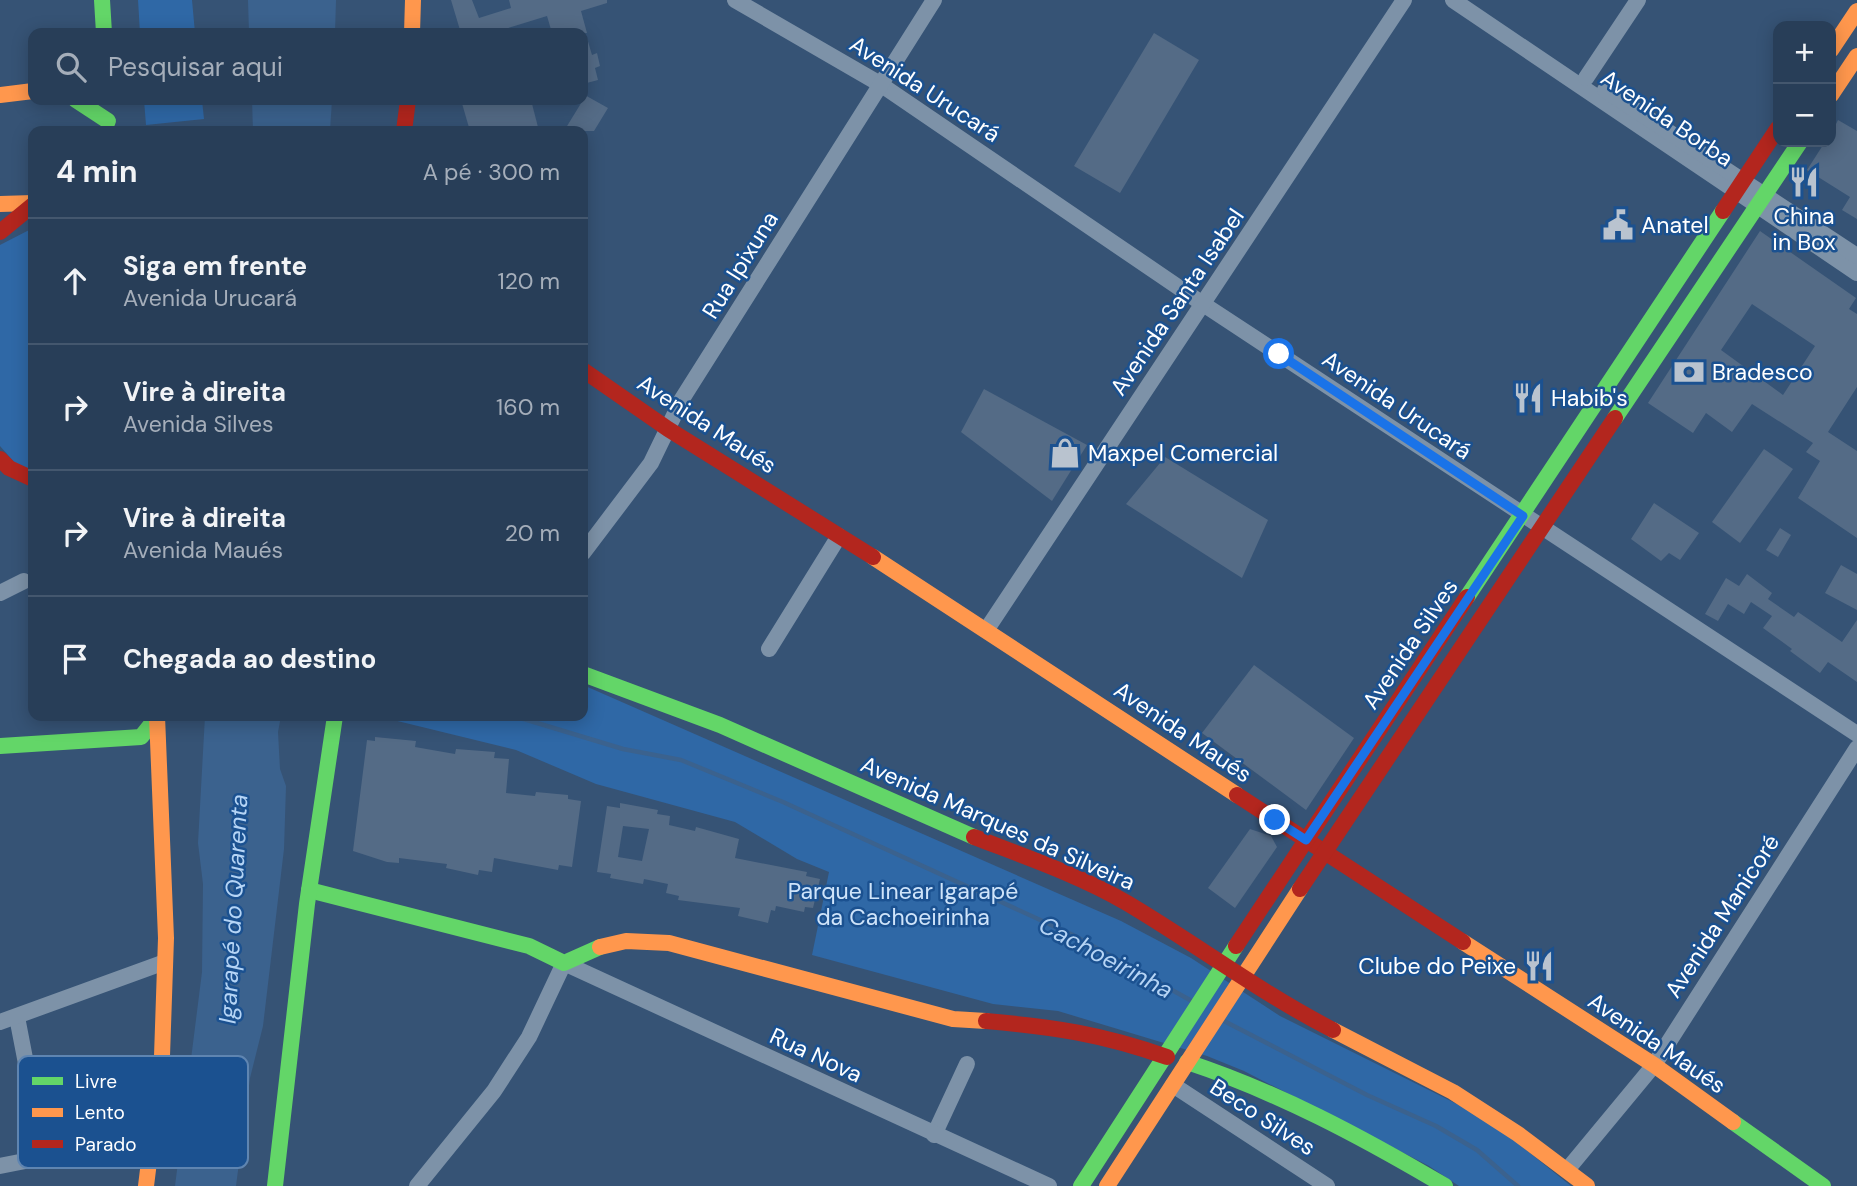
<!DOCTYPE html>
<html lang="pt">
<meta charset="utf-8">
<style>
body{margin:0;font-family:"DM Sans",sans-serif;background:#30455e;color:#f1f3f6}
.controls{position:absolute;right:21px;top:21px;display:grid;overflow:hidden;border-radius:14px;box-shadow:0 4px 18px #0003}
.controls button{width:63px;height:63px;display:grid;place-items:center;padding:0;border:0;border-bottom:2px solid #44576e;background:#283e58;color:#f1f3f6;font:35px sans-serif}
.stop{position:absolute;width:21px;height:21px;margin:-16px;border:5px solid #1a73e8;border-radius:50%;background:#fff}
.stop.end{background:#1a73e8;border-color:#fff;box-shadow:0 2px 7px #0008}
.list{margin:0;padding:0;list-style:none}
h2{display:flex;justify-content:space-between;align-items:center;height:91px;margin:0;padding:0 28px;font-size:30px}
h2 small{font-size:23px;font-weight:400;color:#a5aeba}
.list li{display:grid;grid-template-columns:46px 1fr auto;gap:21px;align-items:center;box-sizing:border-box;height:126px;padding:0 28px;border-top:2px solid #44576e}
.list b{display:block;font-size:26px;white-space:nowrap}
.list p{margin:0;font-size:23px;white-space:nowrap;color:#a5aeba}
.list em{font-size:23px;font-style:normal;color:#a5aeba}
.icon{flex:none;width:38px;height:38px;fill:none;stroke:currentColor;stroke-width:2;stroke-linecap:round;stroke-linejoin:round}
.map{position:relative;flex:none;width:1857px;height:1186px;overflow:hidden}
.search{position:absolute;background:#283e58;box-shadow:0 4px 18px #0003;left:28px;top:28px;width:560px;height:77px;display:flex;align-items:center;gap:18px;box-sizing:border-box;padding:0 24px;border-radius:14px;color:#a5aeba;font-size:26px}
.panel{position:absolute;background:#283e58;box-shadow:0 4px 18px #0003;left:28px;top:126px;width:560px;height:595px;border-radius:14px}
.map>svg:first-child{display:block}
</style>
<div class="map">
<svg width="1857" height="1186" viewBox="0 0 1857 1186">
<rect width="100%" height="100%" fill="#365375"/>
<g fill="#2f68a6">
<path d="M138 0H192L195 33H140Z"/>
<path d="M144 100H202L204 119 146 125Z"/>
<path d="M33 228V473L21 470 0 446V245Z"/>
<path d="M583 685 1121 921 1191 958 1280 1016 1489 1120 1571 1186H1459L1429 1166 1244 1071 1207 1056 1058 1011 993 1004 812 955 829 872 797 859 735 822 596 784 516 750 377 716H583Z"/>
</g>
<g fill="#3b628e">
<path d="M248 0H336L335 33H249Z"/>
<path d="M252 100H332L330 131H253Z"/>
<path d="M205 716H281L278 732 280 769 286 786 284 849 263 1026 250 1078 236 1186H175L202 972 203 884 198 843Z"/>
</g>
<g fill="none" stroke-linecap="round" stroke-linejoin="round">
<g stroke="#3b628e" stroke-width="4.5">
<path d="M514 716 623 749 681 760 783 802 1073 935 1190 1000"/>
<path d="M1224 1021 1367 1095 1436 1126 1477 1150 1518 1186"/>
</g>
</g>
<g fill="#546b86" fill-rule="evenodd">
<path d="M451 0H472L479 18 511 8 509 0H607V3L581 11 587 33H552L547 16 492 33H466L464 28 460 30Z"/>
<path d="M1154 33 1199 60 1120 193 1074 166Z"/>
<path d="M587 38 592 55 597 53 600 66 595 68 598 80 583 84V39Z"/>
<path d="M583 94 608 108 594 131H564L583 100Z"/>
<path d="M461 100H531L539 131H470Z"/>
<path d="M1838 120 1857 131V219L1842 210 1850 197 1807 170 1823 145 1831 142V134Z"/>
<path d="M1760 231 1856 298 1849 309 1857 314V387L1828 432 1857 451V538L1798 498 1820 461 1806 452 1813 443 1752 404 1732 432 1706 413 1693 433 1648 403ZM1752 304 1815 346 1783 395 1721 350Z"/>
<path d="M984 389 1087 445 1052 501 961 432Z"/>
<path d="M1764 449 1793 469 1740 543 1712 522Z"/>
<path d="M1165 457 1268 520 1242 578 1126 504Z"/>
<path d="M1654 503 1699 533 1680 560 1669 553 1661 561 1631 539Z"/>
<path d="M1780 528 1791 535 1778 557 1766 550Z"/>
<path d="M1841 565 1857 574V610L1825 593Z"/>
<path d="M1747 574 1772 593 1768 599 1794 617 1798 612 1842 642 1857 620V682L1828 662 1820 673 1790 651 1792 649 1763 628 1772 616 1751 602 1744 614 1728 604 1718 621 1705 614 1726 578 1739 586Z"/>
<path d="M1254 665 1354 738 1306 810 1202 733Z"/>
<path d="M375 737 416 741 415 747 455 754 456 749 495 752 494 758 509 759 506 793 535 796 536 792 568 795V799L581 801 572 867 559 865 558 870 494 858 492 872 479 870 478 875 446 868 447 864 399 858V863L387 862 353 851 367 740 375 741Z"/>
<path d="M620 803 658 810 657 814 670 816 669 825 695 831 696 827 739 839 735 858 807 872 806 876 820 879 813 908 805 907 804 912 776 906 775 911 771 910 768 923 738 916 740 908 678 900 679 896 666 893 668 884 644 879 643 884 610 878 611 874 597 872 607 806 620 808ZM623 826 649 829 642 861 618 857Z"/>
<path d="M1250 829 1271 836 1277 847 1235 908 1208 888Z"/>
</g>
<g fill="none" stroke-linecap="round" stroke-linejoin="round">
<g stroke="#7d92a8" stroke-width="16">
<path d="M735 0 880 84 1203 304 1857 734"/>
<path d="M1453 0 1857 273"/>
<path d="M1586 78 1638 0"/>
<path d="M1605 90 1857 256"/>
<path d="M583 553 651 463 682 399 934 0"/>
<path d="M0 593 24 581"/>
<path d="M987 629 1404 0"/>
<path d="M769 649 839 536"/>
<path d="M17 1017 29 1079"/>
<path d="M0 1022 165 962"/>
<path d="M1173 1085 1327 1186"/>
<path d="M934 1135 967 1064"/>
<path d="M0 1166 152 1136"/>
<path d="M1567 1170 1654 1065 1857 748"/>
<path d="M417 1186 494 1091 529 1037 564 963 1049 1186"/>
</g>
<g stroke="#63d668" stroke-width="16">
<path d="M102 0 104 33"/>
<path d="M76 100 108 121"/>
<path d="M1615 418 1800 142"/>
<path d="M1467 597 1723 211"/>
<path d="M583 674 720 725 974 837"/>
<path d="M0 746 141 737 157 717"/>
<path d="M309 890 529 946 564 963 600 947"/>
<path d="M1187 1062C1278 1092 1362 1137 1445 1186"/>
<path d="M1733 1122 1823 1186"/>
<path d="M275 1186 307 904 335 716"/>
<path d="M1081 1186 1236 946"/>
</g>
<g stroke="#ff974d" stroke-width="16">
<path d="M412 33 413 0"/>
<path d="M1831 50 1857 11"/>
<path d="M0 95 33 91"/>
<path d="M1831 95 1857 56"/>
<path d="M0 204 33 203"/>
<path d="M873 557 1237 795"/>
<path d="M1463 942 1654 1065 1733 1122"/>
<path d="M600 947 626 941 669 943 953 1019 986 1021"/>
<path d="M1333 1030 1453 1092 1518 1134 1587 1186"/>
<path d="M146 1186 162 1056 166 938 157 716"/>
<path d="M1107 1186 1300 889"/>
</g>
<g stroke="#b3261e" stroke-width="16">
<path d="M404 131 408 100"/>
<path d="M1723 211 1778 128"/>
<path d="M0 232 33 205"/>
<path d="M583 370 668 429 873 557"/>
<path d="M0 459 9 468 33 479"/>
<path d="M1237 795 1463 942"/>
<path d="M974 837C1026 857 1079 875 1127 903 1196 944 1261 993 1333 1030"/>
<path d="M1300 889 1615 418"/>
<path d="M1236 946 1467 597"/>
<path d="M986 1021C1054 1027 1102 1034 1167 1057"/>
</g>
</g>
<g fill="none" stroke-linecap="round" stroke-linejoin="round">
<path stroke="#1a73e8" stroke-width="9" d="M1275 820 1306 840 1523 516 1279 354"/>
</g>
<defs>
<g id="restaurant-bare" transform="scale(2.415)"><path d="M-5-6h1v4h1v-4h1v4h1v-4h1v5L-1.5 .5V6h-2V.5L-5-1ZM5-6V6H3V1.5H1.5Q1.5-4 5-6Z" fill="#b9c3cf" stroke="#1b5190" stroke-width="2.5" paint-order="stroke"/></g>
<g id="civic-bare" transform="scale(2.415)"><path d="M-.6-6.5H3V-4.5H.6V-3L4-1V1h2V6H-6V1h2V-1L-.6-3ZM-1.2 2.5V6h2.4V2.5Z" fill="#b9c3cf" stroke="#1b5190" stroke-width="2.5" paint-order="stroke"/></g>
<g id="bank-bare" transform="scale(2.415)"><path d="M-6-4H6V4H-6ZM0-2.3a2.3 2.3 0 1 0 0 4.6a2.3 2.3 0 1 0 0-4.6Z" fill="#b9c3cf" stroke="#1b5190" stroke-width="2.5" paint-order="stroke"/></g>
<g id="shop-bare" transform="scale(2.415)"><path d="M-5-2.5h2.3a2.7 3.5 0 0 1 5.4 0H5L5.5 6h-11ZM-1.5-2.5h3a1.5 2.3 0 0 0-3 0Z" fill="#b9c3cf" stroke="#1b5190" stroke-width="2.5" paint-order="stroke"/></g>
</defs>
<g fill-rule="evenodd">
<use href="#restaurant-bare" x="1804" y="182"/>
<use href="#civic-bare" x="1618" y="225"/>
<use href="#bank-bare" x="1689" y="372"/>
<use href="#restaurant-bare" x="1528" y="398"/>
<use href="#shop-bare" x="1065" y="453"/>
<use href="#restaurant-bare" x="1539" y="966"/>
</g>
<g text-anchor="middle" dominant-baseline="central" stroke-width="5" stroke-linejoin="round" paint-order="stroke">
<g font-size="23" fill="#fff" stroke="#1b5190">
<text transform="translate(925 89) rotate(33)">Avenida Urucará</text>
<text transform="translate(1667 118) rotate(34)">Avenida Borba</text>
<text transform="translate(740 265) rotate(-58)">Rua Ipixuna</text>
<text transform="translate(1177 302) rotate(-56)">Avenida Santa Isabel</text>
<text transform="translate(1397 405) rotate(34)">Avenida Urucará</text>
<text transform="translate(707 424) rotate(33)">Avenida Maués</text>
<text transform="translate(1410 644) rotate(-56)">Avenida Silves</text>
<text transform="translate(1183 732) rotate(34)">Avenida Maués</text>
<text transform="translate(998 823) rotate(24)">Avenida Marques da Silveira</text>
<text transform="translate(1722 916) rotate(-57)">Avenida Manicoré</text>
<text transform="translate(1657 1043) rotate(34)">Avenida Maués</text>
<text transform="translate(816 1055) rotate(25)">Rua Nova</text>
<text transform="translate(1263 1117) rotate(33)">Beco Silves</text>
</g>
<g font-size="23" fill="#fff" stroke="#1b5190" text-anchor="start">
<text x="1804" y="216" text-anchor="middle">China<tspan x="1804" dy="26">in Box</tspan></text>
<text x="1641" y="225">Anatel</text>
<text x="1712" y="372">Bradesco</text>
<text x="1551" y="398">Habib's</text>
<text x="1088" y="453">Maxpel Comercial</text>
<text x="1516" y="966" text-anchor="end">Clube do Peixe</text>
</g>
<g font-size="23" fill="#cfe4fa" stroke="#1b5190">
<text x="903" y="891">Parque Linear Igarapé<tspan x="903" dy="26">da Cachoeirinha</tspan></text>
</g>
<g font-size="24" font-style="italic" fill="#b5d4f5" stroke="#1b5190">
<text transform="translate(233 909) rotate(-87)">Igarapé do Quarenta</text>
<text transform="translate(1106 957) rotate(28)">Cachoeirinha</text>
</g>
</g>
<rect x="18" y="1056" width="230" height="112" rx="10" fill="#1b5190" stroke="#5f85b1" stroke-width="2"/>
<rect x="32" y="1077" width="31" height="8" fill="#63d668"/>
<rect x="32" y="1108" width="31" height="9" fill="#ff974d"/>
<rect x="32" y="1140" width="31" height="8" fill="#b3261e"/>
<g font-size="19" fill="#fff">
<text x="75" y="1088">Livre</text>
<text x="75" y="1119">Lento</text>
<text x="75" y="1151">Parado</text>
</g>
</svg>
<div class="controls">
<button>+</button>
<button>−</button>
</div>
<div class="stop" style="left:1279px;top:354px"></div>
<div class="stop end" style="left:1275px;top:820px"></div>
<div class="search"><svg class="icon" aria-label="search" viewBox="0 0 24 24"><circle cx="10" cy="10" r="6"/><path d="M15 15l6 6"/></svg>Pesquisar aqui</div>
<section class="panel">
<h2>4 min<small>A pé · 300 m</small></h2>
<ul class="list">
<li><svg class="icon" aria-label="ahead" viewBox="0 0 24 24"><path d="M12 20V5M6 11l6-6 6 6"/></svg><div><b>Siga em frente</b><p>Avenida Urucará</p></div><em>120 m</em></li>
<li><svg class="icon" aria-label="right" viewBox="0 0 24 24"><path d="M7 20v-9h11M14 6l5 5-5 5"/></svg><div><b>Vire à direita</b><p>Avenida Silves</p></div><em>160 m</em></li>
<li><svg class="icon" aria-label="right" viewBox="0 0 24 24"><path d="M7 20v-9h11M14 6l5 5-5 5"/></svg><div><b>Vire à direita</b><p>Avenida Maués</p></div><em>20 m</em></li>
<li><svg class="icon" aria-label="arrive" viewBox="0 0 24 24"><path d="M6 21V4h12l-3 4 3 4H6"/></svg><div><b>Chegada ao destino</b></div></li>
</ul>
</section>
</div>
